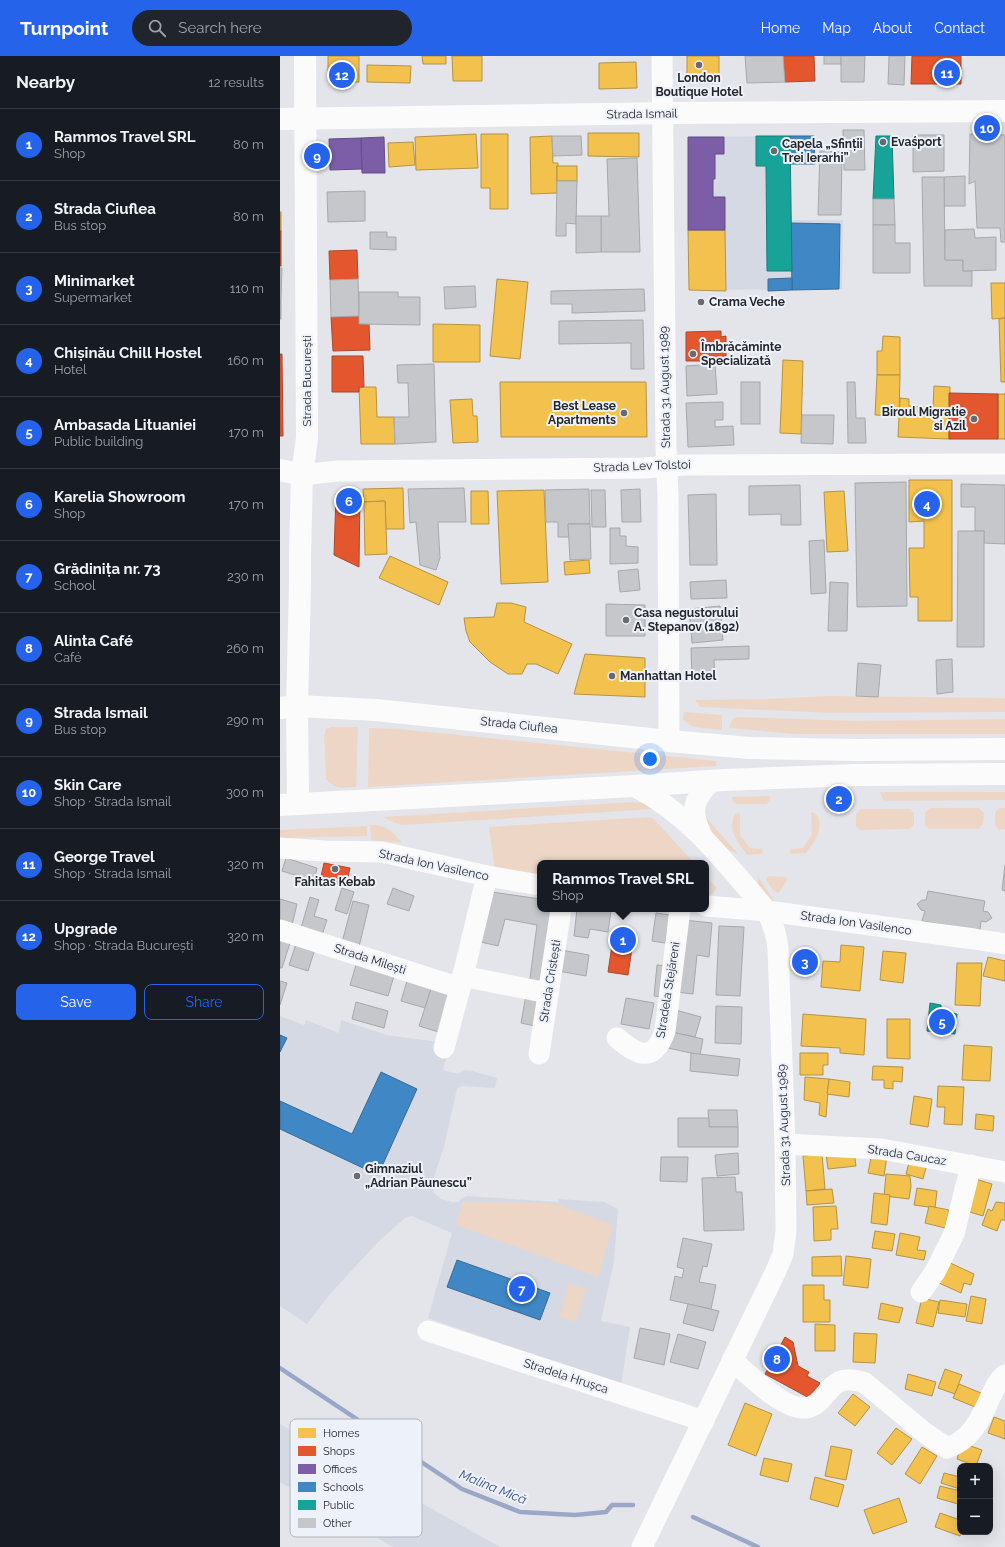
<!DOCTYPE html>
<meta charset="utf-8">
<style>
body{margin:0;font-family:Raleway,sans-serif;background:#20242c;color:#f1f3f6}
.controls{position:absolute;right:12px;bottom:12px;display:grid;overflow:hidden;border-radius:8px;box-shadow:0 4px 16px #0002}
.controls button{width:36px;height:36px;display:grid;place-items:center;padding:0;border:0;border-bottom:1px solid #363941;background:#171b24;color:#f1f3f6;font:20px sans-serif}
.you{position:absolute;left:370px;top:703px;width:14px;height:14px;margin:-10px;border:3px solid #fff;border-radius:50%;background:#1a73e8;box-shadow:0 0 0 6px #1a73e833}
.badge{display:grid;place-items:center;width:26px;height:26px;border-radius:50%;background:#2563eb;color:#fff;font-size:13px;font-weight:700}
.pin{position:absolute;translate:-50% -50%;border:2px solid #fff;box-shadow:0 1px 4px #0006}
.popup{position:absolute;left:257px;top:804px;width:172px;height:52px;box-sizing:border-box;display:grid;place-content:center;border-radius:8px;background:#171b24;filter:drop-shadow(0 1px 3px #0005);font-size:13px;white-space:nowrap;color:#9ea1a6}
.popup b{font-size:15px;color:#f1f3f6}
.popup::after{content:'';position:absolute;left:50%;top:100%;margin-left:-8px;border:8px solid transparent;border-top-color:#171b24}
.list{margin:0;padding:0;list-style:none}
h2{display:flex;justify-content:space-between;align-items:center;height:52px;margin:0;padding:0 16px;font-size:17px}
h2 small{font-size:13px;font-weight:400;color:#9ea1a6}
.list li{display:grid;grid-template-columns:26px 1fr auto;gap:12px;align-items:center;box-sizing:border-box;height:72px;padding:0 16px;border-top:1px solid #363941}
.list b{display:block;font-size:15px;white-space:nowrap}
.list p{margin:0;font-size:13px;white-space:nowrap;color:#9ea1a6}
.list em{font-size:13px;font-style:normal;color:#9ea1a6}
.actions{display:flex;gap:8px;padding:12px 16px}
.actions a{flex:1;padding:9px 0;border:1px solid #2563eb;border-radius:8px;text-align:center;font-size:14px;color:#2563eb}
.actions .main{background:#2563eb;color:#fff}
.icon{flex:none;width:22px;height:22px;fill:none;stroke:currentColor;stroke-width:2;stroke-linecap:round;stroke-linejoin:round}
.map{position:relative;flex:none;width:725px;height:1491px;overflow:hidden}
header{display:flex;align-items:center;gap:24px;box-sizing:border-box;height:56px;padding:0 20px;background:#2563eb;color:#fff}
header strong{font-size:19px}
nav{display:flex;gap:22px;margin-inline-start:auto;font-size:14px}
.search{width:280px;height:36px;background:#20242c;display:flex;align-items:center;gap:10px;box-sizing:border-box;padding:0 14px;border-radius:22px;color:#9ea1a6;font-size:15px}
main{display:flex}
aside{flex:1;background:#171b24}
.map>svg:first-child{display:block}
</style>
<header>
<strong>Turnpoint</strong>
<div class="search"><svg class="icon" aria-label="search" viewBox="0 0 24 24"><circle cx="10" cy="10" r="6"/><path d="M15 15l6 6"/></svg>Search here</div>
<nav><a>Home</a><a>Map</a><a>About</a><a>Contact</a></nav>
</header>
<main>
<aside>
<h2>Nearby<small>12 results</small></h2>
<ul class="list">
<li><span class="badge">1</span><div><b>Rammos Travel SRL</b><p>Shop</p></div><em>80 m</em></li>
<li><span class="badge">2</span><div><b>Strada Ciuflea</b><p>Bus stop</p></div><em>80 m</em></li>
<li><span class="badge">3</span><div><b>Minimarket</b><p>Supermarket</p></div><em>110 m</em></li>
<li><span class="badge">4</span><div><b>Chișinău Chill Hostel</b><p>Hotel</p></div><em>160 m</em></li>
<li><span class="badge">5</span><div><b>Ambasada Lituaniei</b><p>Public building</p></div><em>170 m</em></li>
<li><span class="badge">6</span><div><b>Karelia Showroom</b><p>Shop</p></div><em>170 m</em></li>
<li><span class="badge">7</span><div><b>Grădinița nr. 73</b><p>School</p></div><em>230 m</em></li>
<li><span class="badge">8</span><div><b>Alinta Café</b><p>Café</p></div><em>260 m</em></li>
<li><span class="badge">9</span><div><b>Strada Ismail</b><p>Bus stop</p></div><em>290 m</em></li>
<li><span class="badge">10</span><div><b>Skin Care</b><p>Shop · Strada Ismail</p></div><em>300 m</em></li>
<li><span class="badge">11</span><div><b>George Travel</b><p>Shop · Strada Ismail</p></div><em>320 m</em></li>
<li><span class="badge">12</span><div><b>Upgrade</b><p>Shop · Strada București</p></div><em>320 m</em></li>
</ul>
<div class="actions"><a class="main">Save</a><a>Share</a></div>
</aside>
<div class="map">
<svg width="725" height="1491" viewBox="0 0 725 1491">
<rect width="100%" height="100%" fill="#e3e5ea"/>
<g fill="#d4d9e3">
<path d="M510 80 511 164H563L562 233 409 234 408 174V81Z"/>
<path d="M0 960 24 969 26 964 59 977 61 964 107 979 158 986 170 989 163 1014 178 1018 184 1014 192 1015 217 1022 215 1032 183 1030 177 1032 164 1091 152 1127 154 1137 161 1143 172 1146H179L180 1143 187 1140 278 1146 279 1143 324 1146 338 1153 334 1205 321 1265 350 1271 341 1329 148 1262 172 1177 132 1160 125 1162 98 1186 50 1238 27 1268 0 1250Z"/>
<path d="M0 1368 220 1491H113L0 1426Z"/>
</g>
<g fill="#eed6c7">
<path d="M549 640 725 642V656L551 657 421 651 416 646V644L485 643Z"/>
<path d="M404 656 442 659V674L414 671 403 664Z"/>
<path d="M456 661 579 665 725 663V678H517L449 672 452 664Z"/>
<path d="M51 671H78L76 731C62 732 56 734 46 723L44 680 46 673Z"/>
<path d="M89 672 118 673 436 705V710L88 731Z"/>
<path d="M600 736H725V744L610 745 603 744Z"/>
<path d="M488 740 491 741 487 748H456L453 746 452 741Z"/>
<path d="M354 746 362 747 374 753 123 769 118 768 103 761Z"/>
<path d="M650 752H699L704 757 703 768 698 773H649L645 769V757Z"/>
<path d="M719 752H725V773L719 774 715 769V757Z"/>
<path d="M581 753H630L634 757V769L629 773 580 774 576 770V758Z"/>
<path d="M531 756 536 758C546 772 534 786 526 797L511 798 509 797 511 793 523 792 532 778Z"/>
<path d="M456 757 460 758V779L470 792 482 793 483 796 482 798 467 799C459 787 445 772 456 757Z"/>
<path d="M423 758 458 798 445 792 422 768Z"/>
<path d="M369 761 374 763 414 807H260V825L216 821 209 771Z"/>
<path d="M90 769C106 768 113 776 122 787L91 784Z"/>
<path d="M87 770V780L0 782V774Z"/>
<path d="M426 820 437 832 433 837 426 840Z"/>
<path d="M488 820 505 821 508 823 500 835 498 837C493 835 488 828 486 823Z"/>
<path d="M478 822H479L497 849 496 851 478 829Z"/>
<path d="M183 1146 273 1147 333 1169 318 1221 176 1169Z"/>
<path d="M289 1228 306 1233 296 1266 279 1261Z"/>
</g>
<g fill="#f2c14e" stroke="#b59344">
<path d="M48 0H79V26H54L52 24 48 18Z"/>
<path d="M142 0H166V8H143Z"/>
<path d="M172 0H202V25H173Z"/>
<rect x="407" y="0" width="32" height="27"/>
<path d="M356 6 357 32 319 33V7Z"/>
<path d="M87 9 131 10 130 27 87 26Z"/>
<path d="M308 77H359V101L308 100Z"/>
<path d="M196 78 198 112 136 114 135 81Z"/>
<path d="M201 78H228V153H210V132H201Z"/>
<path d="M272 80 273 107H278V110H277V137L251 138 250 81Z"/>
<path d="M133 86 135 109 109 111 108 87Z"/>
<rect x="277" y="110" width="20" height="15"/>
<rect x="0" y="156" width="1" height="19"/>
<path d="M408 174H445L446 235 409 234Z"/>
<path d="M217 223 248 226 240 303 210 300Z"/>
<path d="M711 227H725V262L712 263Z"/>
<path d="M725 262V326H721L719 263Z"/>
<path d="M153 268 200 269V306H153Z"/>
<path d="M603 280 620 281V319H597V295H602Z"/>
<path d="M503 304 523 305 521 378 500 377Z"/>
<path d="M597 319H620L619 360 595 359Z"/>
<path d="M220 326H366L367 381H221Z"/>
<path d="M654 330 670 331 669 383 618 381 620 342 629 343V350L653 351Z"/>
<path d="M79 331H96L97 361H114L115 388H81Z"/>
<rect x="718" y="338" width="7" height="45"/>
<path d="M192 343 193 360H197L198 386 173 387 170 344Z"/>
<path d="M629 424H672V565H638V541H630L629 492H644V465L629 466Z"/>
<path d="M123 432 124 473H106L105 445 84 446 83 433Z"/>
<path d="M264 434 268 526 221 528 217 435Z"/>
<path d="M191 435H208L209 468H191Z"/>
<path d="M564 435 568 495 547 496 544 436Z"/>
<path d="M105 445 107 498 85 499 84 446Z"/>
<path d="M110 500 168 526 159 549 99 522Z"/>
<path d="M309 504 310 517 285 519 284 506Z"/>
<path d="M217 547H231L246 551 244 566 292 588 278 618 256 608H247L242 618H228L210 606 190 586 186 575 184 562 214 561Z"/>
<path d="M305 598 365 602V641L294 638Z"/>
<path d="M561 889 584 891 580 935 541 931 543 905 560 906Z"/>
<path d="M603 895 626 897 623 927 600 924Z"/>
<path d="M708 901 725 905V925L703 920Z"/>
<path d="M677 907H702L700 950 675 949Z"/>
<path d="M523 958 586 963 584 999 560 997V992L521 990Z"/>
<path d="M607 963H630V1003L607 1002Z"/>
<path d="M684 989 712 991 710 1025 682 1024Z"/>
<path d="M520 997H548V1009H543V1019H520Z"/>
<path d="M593 1010 623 1011 622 1026 613 1025V1033L604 1032V1024H592Z"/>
<path d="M525 1021 549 1023 546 1061 539 1059 540 1047 524 1044Z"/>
<path d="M549 1023 570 1026 569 1041 547 1038Z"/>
<path d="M658 1030 684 1031 682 1069 664 1068 665 1051H657Z"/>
<path d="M634 1040 652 1043 648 1071 630 1068Z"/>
<path d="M696 1058 714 1060 713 1075 695 1073Z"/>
<path d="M574 1095 576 1110 548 1113 546 1098Z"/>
<path d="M592 1097 607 1100 604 1120 588 1117Z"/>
<path d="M542 1098 545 1133 526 1135 523 1100Z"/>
<path d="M631 1099 648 1104 643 1123 626 1118Z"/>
<path d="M606 1118 630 1120 631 1130 629 1143 604 1140Z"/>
<path d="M692 1122 712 1128 703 1160 683 1154Z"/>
<path d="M637 1132 657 1135 655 1152 634 1149Z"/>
<path d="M552 1133 554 1147 527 1149 526 1135Z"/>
<path d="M594 1137 610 1139 607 1169 591 1167Z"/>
<path d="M716 1146 725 1147V1164H721L717 1175 702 1169 708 1153 712 1155Z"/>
<path d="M556 1150 558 1173H551V1184L534 1185 533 1151Z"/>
<path d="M649 1150 669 1154 665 1172 645 1167Z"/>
<path d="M595 1175 615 1178 612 1195 592 1192Z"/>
<path d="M620 1177 640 1181 637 1194 646 1195 644 1204 616 1199Z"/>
<path d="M561 1200 562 1220H532V1201Z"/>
<path d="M566 1200 591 1203 588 1232 563 1229Z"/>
<path d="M668 1206 694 1218 691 1229 684 1227 681 1237 659 1227Z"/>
<path d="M523 1229H544V1244H550V1266H523Z"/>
<path d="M691 1240 706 1243 702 1268 686 1265Z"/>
<path d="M642 1242 659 1246 653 1271 636 1267Z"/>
<path d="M660 1244 687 1248 685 1261 658 1257Z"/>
<path d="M601 1247 623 1252 619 1267 598 1263Z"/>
<path d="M535 1268 555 1269V1295H535Z"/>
<path d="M574 1277 597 1278 595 1307 573 1306Z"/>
<path d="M665 1313 682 1319 675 1338 658 1332Z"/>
<path d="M628 1318 656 1326 652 1340 625 1333Z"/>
<path d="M679 1328 701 1337 695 1351 673 1342Z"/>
<path d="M573 1338 590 1351 575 1370 558 1357Z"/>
<path d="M465 1347 492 1358 476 1400 448 1389Z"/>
<path d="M714 1361 725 1365V1383L708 1377Z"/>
<path d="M616 1372 632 1383 612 1409 597 1397Z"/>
<path d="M682 1387 702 1394 696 1410 677 1403Z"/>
<path d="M551 1390 572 1394 566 1424 545 1420Z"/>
<path d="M642 1391 657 1400 640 1428 625 1418Z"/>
<path d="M484 1402 512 1408 508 1426 480 1419Z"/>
<path d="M664 1417 680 1421V1433L661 1427Z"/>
<path d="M535 1421 564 1429 558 1451 530 1443Z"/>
<path d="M660 1430 680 1435 678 1448 657 1442Z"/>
<path d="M619 1442 627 1466 593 1478 584 1454Z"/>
<path d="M660 1457 680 1464 681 1476 680 1480 655 1471Z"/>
</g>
<g fill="#e4572e" stroke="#ab492d">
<path d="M503 0H534L535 25 505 26Z"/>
<path d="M632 0H681V28H631Z"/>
<rect x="0" y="175" width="1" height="35"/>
<path d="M77 194 78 223 50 224 49 195Z"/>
<path d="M79 260V268H89L90 294 53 295 51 261Z"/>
<path d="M441 275V281L446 280V305H406V276Z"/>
<path d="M0 298H2L3 380H0Z"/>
<path d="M52 300H83L84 331H79V336H52Z"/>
<path d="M669 337 718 338V383H669Z"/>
<path d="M80 437 79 511 54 499 56 438Z"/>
<path d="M44 807 70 812 66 830 40 825Z"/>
<path d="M334 876 354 879 348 919 328 916Z"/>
<path d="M505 1281 513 1286 518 1310 529 1316 527 1320 540 1327 531 1343 485 1318Z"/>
</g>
<g fill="#7b5ea7" stroke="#624e82">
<path d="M104 81 105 117H82L81 82Z"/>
<path d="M408 81H444V98H435V123H433V141H445V174H408Z"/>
<path d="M81 82 82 113 50 114 49 83Z"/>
</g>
<g fill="#3f88c5" stroke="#386b97">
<path d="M510 80H534L535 108H511Z"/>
<path d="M511 167 560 168 559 233 512 234Z"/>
<path d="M512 222V234L488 235V223Z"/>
<path d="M0 979 7 982 0 996Z"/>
<path d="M101 1016 137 1033 98 1119 0 1073V1045L72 1078Z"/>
<path d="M177 1204 270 1237 260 1264 167 1231Z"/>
</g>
<g fill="#17a398" stroke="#1c7e77">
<path d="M476 80H510L512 215H487L486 110H476Z"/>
<path d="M596 80H612L614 143H593Z"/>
<path d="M650 947 661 949V956L677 958 675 978 647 975Z"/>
</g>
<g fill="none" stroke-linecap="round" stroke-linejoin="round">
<g stroke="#9aa7c7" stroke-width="4.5">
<path d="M0 1312 182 1433 240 1456 295 1459 326 1456 332 1449H353"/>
<path d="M413 1461 478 1491"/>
</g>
</g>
<g fill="#c6c7cb" stroke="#a6a8ab">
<path d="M465 0H503L505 26 467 27Z"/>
<rect x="544" y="0" width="17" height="8"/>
<path d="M561 0H585L584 26H561Z"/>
<path d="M609 0H625L624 29 608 28Z"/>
<path d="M563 74H584L585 114H564Z"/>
<path d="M690 78 725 79V186H721L720 172H697L695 125 689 128Z"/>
<path d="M633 79H664V115L633 116Z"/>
<path d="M272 80H301L302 99 273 100Z"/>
<path d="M540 95 562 96 561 159H538Z"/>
<path d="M357 102 360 196H321V160H329L327 103Z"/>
<path d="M685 120V150H664V121Z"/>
<path d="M642 121H664L665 204H683V215H692V230H644Z"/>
<path d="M277 125H297L296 168 286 167V180H276Z"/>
<path d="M85 135V165L48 166 47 136Z"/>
<path d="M593 143H614L615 169H593Z"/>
<path d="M296 160H321V196L296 197Z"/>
<path d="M593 169H615V187H630V217H593Z"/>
<path d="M694 173 695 182 716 181V214L683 215V204H665V174Z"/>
<path d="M90 176H107V181H116V194L90 193Z"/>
<path d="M0 212H2L1 243H0Z"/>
<path d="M78 223 79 260 51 261 50 224Z"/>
<path d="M195 230 196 251 165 253 164 231Z"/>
<path d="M364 233 365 255 292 257V248H271V235Z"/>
<path d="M79 236H118V241H140V269L79 268Z"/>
<rect x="0" y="243" width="1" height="20"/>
<path d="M363 264 364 313H351V287L279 288V265Z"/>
<path d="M154 308 156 386 115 388 114 361H129L128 327H118L117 309Z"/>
<path d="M435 308 437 338 407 340 406 310Z"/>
<rect x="461" y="326" width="19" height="42"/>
<path d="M567 326H575L576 362H585L586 387H568Z"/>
<path d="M443 346V364H435V371L453 370 454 389 408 391 406 347Z"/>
<path d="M522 359H554L553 388 521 387Z"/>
<path d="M626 426 627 550 577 551 575 427Z"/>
<path d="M681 428 725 429V488L704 487V475H695V451H681Z"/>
<path d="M520 429 521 469H501V458L469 459V430Z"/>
<path d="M184 432 186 466H158L160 502 156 514 140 509 136 466 130 467 128 433Z"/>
<path d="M309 433 310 468H288L289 481H278V466H266L265 434Z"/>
<path d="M360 433 361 466H342L341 434Z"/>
<path d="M311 434H325L326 471H312Z"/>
<path d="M436 438 437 509H410L408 439Z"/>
<path d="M288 468H310L311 503 290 504Z"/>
<path d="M330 472H340V480H346V490L358 491V507L330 508Z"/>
<path d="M678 475H704V591H677Z"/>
<path d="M544 484 546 537 531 538 529 485Z"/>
<path d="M358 513 360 534 340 536 338 515Z"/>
<path d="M446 524 447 542 411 543 410 526Z"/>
<path d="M550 526 568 527 567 575H548Z"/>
<path d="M326 548 365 549V580H326Z"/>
<path d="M440 550 443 584 412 587 409 553Z"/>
<path d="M469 590V603L434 604 435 624 412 625 411 592Z"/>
<path d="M672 603 673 636 657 638 656 604Z"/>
<path d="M578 607 601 609 598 641 576 640Z"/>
<path d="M6 802 37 812 34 825 2 815Z"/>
<path d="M725 809V835L722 834Z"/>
<path d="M62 832 74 836 67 858 55 854Z"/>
<path d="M113 832 134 840 129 855 107 848Z"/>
<path d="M648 835 705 845 703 855 708 856 712 862 706 866 701 865 700 875 642 865 645 855 641 854 637 848 642 844H646Z"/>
<path d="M212 836 260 843V853H277L267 932 249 930 257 869 225 863 218 890 201 886Z"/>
<path d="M30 841 39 844 34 860 47 864 42 879 21 872Z"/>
<path d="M0 843 17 848 12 869 0 866Z"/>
<path d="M73 845 89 849 78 895 61 890Z"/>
<path d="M297 853 331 855 328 876 310 873 308 882 294 880Z"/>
<path d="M376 857 390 859 385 887 372 885Z"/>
<path d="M404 864 432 867 429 901 417 899 413 938 396 936Z"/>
<path d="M439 870 464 871 460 940 436 939Z"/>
<path d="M0 884H11L2 912H0Z"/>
<path d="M16 888 35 893 28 915 9 909Z"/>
<path d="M281 894 309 899 306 920 278 915Z"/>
<path d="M76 909 114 920 108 940 70 929Z"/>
<path d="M377 909 388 910 384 941 374 940Z"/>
<path d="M0 925 7 927 0 949Z"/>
<path d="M127 925 151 933 145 952 121 945Z"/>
<path d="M151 933 173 940 162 977 139 970Z"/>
<path d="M246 939 260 942 255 970 241 967Z"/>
<path d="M346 942 374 947 369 973 341 968Z"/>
<path d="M76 946 108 955 104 972 72 963Z"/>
<path d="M436 950 462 951 461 988 435 987Z"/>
<path d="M392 953 421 961 415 981 387 975Z"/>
<path d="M387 975 423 983 420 999 383 991Z"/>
<path d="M411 997 460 1003 458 1020 410 1015Z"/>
<path d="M428 1054H457L458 1071H429Z"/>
<path d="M398 1062H429V1071H458V1091H398Z"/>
<path d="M458 1097 459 1118 437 1120 435 1099Z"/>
<path d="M381 1101H408L407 1126 380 1125Z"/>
<path d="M455 1121 456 1136H462L464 1174 424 1175 422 1122Z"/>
<path d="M403 1182 432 1188 427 1211 423 1210 419 1226 436 1229 431 1253 390 1244 395 1220 402 1222 404 1213 397 1211Z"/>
<path d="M408 1248 439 1255 433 1275 403 1267Z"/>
<path d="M360 1272 390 1278 384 1309 354 1302Z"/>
<path d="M398 1278 426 1286 418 1313 390 1306Z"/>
</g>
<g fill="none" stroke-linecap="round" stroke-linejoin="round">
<g stroke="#fbfbfc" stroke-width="21">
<path d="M382 0 386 392 388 441 389 685"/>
<path d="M22 419 57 415 364 412 403 409 725 408"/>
<path d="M354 730C410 758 447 809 487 855 493 868 497 879 498 893L505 1088 506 1175 503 1198 495 1217 362 1491"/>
<path d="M422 780C410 756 412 743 432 725"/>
<path d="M0 792 44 795 102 796 207 820 260 829"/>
<path d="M426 850 487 855 694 883 725 888"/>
<path d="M0 874 180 932"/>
<path d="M182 920 268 937"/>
<path d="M337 982C358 1000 374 1007 385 975L400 853"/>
<path d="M164 992 180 932 207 820"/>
<path d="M259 998 281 853"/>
<path d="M505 1088 601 1093 725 1116"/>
<path d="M641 1236 655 1216 674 1178 691 1109"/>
<path d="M148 1275 424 1365"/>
<path d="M452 1304C468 1318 503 1354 525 1352 550 1349 546 1313 585 1327L645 1377 667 1392C690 1385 701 1363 710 1342 714 1334 717 1325 725 1319"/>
</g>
<g stroke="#fbfbfc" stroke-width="22">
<path d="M0 63 387 57 725 55"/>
<path d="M0 414 22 419"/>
<path d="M18 748 17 650 20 529V498L22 419 27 382 25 0"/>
</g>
<g stroke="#fbfbfc" stroke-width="22">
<path d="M0 652 17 650 96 654 389 685 470 692 576 694 725 693"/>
<path d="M0 749 354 730 444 724 575 719 725 718"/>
</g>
</g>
<g fill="#686a6e" stroke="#edf2fa" stroke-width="1.5">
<circle cx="419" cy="9" r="4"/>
<circle cx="603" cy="86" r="4"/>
<circle cx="494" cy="95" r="4"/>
<circle cx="421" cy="246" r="4"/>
<circle cx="413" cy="298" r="4"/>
<circle cx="344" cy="357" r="4"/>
<circle cx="694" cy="363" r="4"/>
<circle cx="346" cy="564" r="4"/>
<circle cx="332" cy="620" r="4"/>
<circle cx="55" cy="813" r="4"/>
<circle cx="77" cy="1120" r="4"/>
</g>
<g text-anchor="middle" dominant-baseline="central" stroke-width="4" stroke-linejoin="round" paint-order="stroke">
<g font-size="12" font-weight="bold" fill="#26282b" stroke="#edf2fa" text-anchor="start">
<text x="419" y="22" text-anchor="middle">London<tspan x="419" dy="14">Boutique Hotel</tspan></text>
<text x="611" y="86">Evaśport</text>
<text x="502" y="88">Capela „Sfinții<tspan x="502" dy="14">Trei Ierarhi”</tspan></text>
<text x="429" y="246">Crama Veche</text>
<text x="421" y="291">Îmbrăcăminte<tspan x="421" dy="14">Specializată</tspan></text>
<text x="336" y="350" text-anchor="end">Best Lease<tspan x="336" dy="14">Apartments</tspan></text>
<text x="686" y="356" text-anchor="end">Biroul Migratie<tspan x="686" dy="14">si Azil</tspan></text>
<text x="354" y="557">Casa negustorului<tspan x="354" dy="14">A. Stepanov (1892)</tspan></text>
<text x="340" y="620">Manhattan Hotel</text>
<text x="55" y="826" text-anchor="middle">Fahitas Kebab</text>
<text x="85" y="1113">Gimnaziul<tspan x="85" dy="14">„Adrian Păunescu”</tspan></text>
</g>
<g font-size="12" fill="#26282b" stroke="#edf2fa">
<text transform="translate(362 58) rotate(-1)">Strada Ismail</text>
<text transform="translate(27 325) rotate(-90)">Strada București</text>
<text transform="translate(385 331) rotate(-91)">Strada 31 August 1989</text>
<text transform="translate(362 410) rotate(-2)">Strada Lev Tolstoi</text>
<text transform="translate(239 669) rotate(6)">Strada Ciuflea</text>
<text transform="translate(154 809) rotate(12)">Strada Ion Vasilenco</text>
<text transform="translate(576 867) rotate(8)">Strada Ion Vasilenco</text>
<text transform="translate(90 903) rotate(18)">Strada Milești</text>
<text transform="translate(270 925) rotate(-81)">Strada Cristești</text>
<text transform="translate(388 934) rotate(-81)">Stradela Stejăreni</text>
<text transform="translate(504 1069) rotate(-92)">Strada 31 August 1989</text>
<text transform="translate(627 1099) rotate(9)">Strada Caucaz</text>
<text transform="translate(286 1320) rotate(18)">Stradela Hrușca</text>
</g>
<g font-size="13" font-style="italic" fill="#354b84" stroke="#edf2fa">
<text transform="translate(213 1431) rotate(22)">Malina Mică</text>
</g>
</g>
<rect x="10" y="1363" width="132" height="118" rx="6" fill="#edf2fa" stroke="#b1b5bc" stroke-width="1"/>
<rect x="18" y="1372" width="18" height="10" fill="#f2c14e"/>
<rect x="18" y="1390" width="18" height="10" fill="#e4572e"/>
<rect x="18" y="1408" width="18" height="10" fill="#7b5ea7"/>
<rect x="18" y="1426" width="18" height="10" fill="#3f88c5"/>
<rect x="18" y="1444" width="18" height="10" fill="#17a398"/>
<rect x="18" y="1462" width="18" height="10" fill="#c6c7cb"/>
<g font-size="11" fill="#26282b">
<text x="43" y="1381">Homes</text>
<text x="43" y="1399">Shops</text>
<text x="43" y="1417">Offices</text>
<text x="43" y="1435">Schools</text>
<text x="43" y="1453">Public</text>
<text x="43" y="1471">Other</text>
</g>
</svg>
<div class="controls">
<button>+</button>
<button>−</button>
</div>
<div class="you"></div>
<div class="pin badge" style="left:343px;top:884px">1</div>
<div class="popup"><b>Rammos Travel SRL</b>Shop</div>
<div class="pin badge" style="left:559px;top:743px">2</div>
<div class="pin badge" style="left:525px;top:906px">3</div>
<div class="pin badge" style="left:647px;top:448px">4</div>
<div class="pin badge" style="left:662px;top:966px">5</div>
<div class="pin badge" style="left:69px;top:445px">6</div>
<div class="pin badge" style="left:242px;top:1233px">7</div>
<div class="pin badge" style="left:497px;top:1303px">8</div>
<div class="pin badge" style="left:37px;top:100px">9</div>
<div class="pin badge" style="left:707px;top:72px">10</div>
<div class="pin badge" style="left:667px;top:17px">11</div>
<div class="pin badge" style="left:62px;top:19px">12</div>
</div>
</main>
